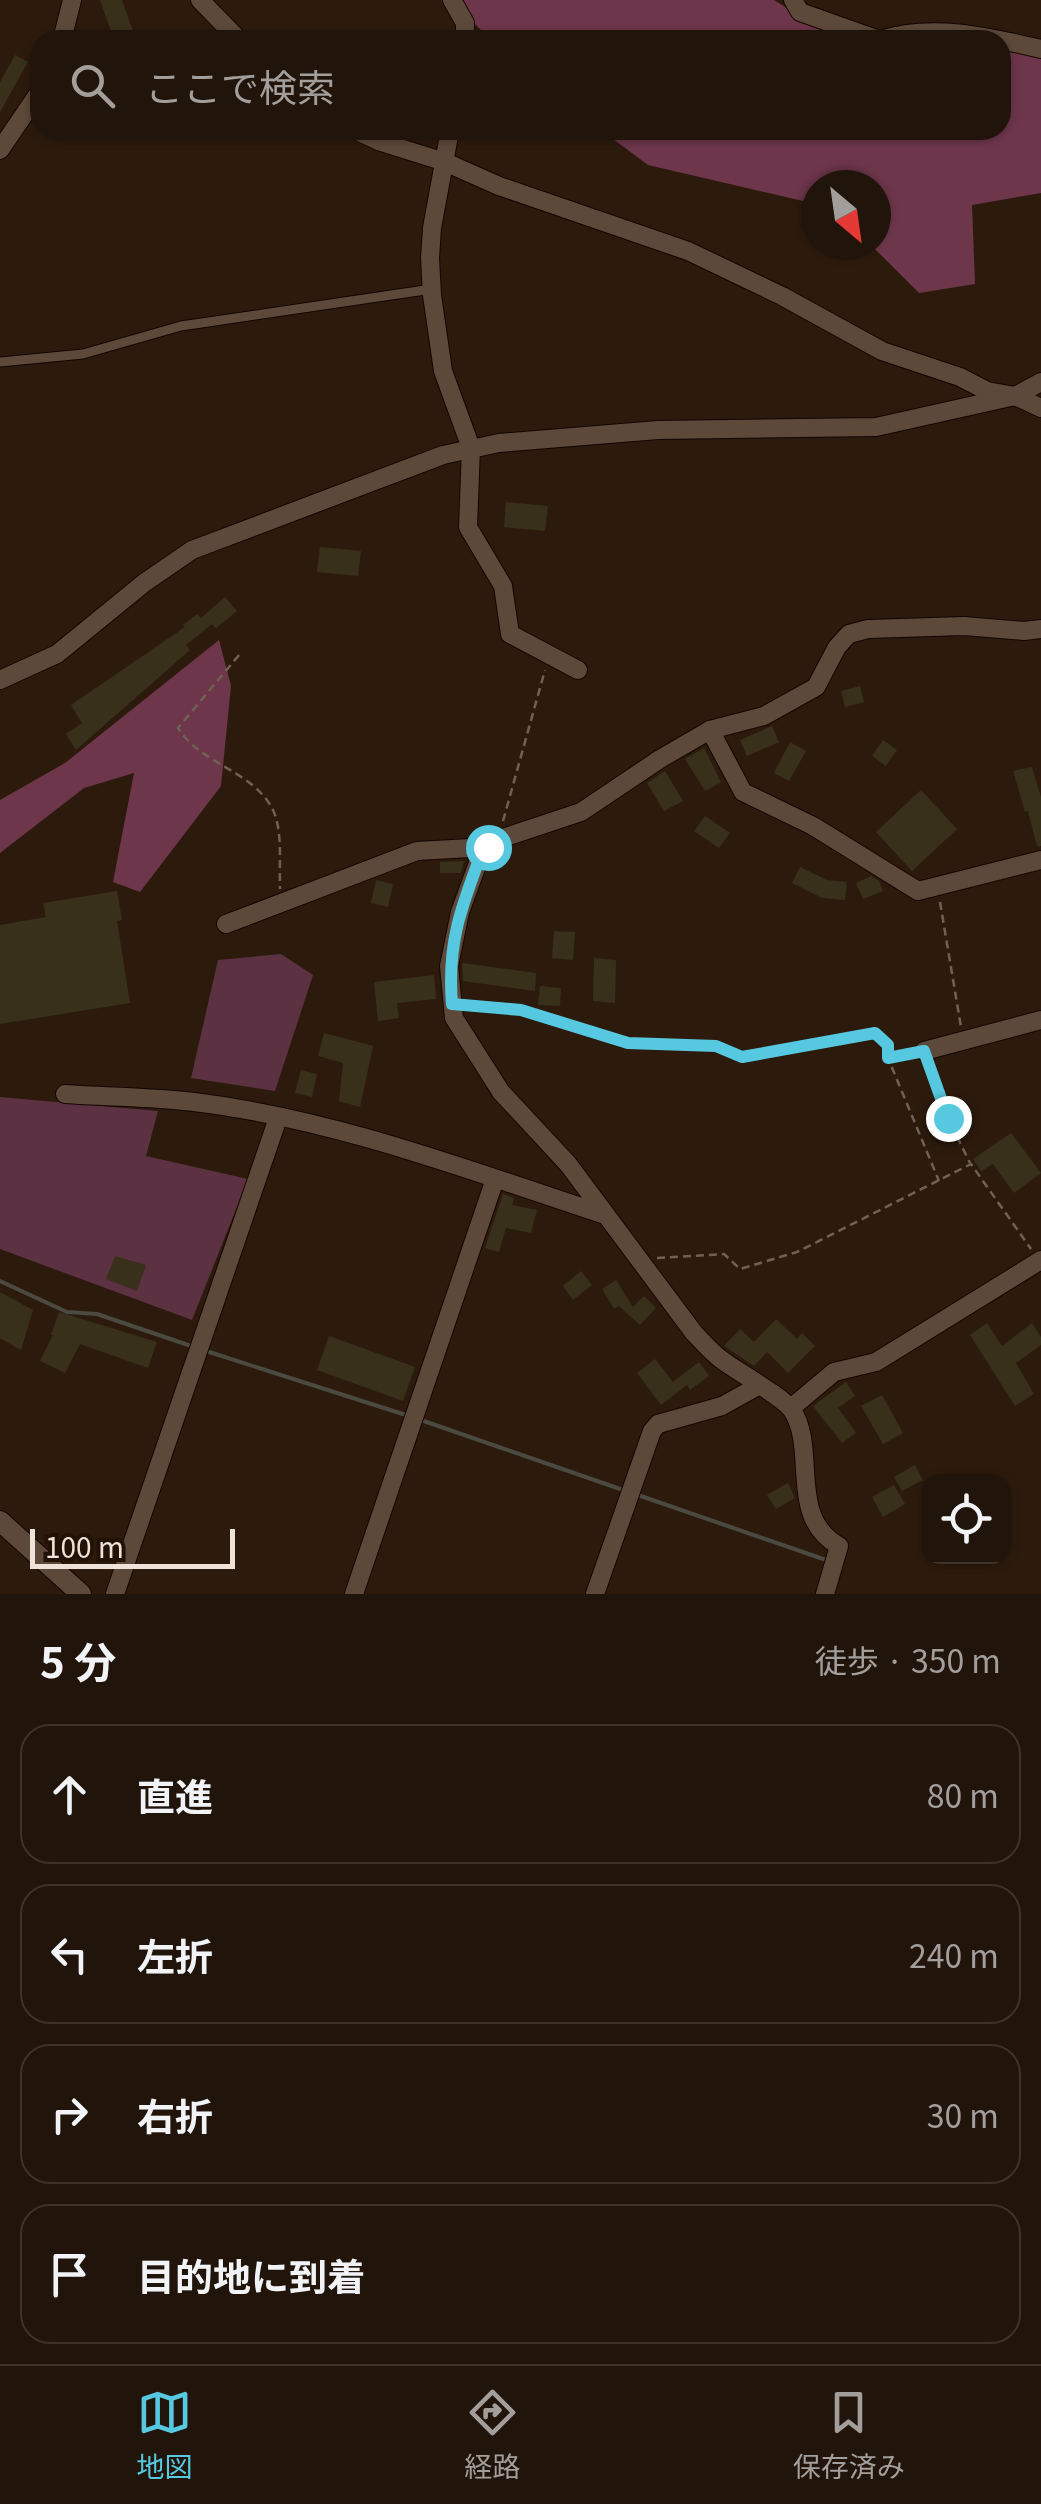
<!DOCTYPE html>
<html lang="ja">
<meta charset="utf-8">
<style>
body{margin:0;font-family:Georgia,"Noto Sans JP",serif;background:#2d2118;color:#f1f3f6}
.controls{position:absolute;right:30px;bottom:30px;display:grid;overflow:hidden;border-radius:20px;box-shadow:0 2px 8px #0004}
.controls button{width:90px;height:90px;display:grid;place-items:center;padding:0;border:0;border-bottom:2px solid #3e332b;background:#21140a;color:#f1f3f6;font:50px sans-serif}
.compass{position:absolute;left:801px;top:170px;width:90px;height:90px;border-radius:50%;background:#21140a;box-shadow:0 2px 8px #0004;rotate:151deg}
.scale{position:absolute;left:30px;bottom:25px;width:205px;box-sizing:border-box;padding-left:10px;border:5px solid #eee2d9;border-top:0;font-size:28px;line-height:35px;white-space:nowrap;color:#eee2d9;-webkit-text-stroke:8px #221205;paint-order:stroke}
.stop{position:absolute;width:30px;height:30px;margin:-22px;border:8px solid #56c9e1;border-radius:50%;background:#fff}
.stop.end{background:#56c9e1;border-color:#fff;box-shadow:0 2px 10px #0008}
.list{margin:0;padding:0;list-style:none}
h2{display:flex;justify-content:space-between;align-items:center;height:130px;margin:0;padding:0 40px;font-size:42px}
h2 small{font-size:32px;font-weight:400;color:#a29e9c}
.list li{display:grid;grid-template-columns:65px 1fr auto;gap:30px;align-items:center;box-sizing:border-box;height:140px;margin:0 20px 20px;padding:0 20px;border:2px solid #3e332b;border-radius:30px}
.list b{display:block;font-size:38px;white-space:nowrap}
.list em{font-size:32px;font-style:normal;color:#a29e9c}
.icon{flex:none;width:55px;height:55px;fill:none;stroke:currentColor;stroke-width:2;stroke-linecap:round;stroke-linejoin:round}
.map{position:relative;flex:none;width:1041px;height:1594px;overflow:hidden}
.search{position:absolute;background:#21140a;box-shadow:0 2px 8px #0004;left:30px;right:30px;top:30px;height:110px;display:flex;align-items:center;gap:25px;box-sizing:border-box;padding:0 35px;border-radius:30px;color:#a29e9c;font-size:38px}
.sheet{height:770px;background:#21140a}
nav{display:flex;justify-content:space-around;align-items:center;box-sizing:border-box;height:140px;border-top:2px solid #3e332b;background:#21140a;font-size:28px;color:#a29e9c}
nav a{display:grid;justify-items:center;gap:5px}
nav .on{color:#56c9e1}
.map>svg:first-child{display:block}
</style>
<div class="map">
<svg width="1041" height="1594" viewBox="0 0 1041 1594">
<rect width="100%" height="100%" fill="#2c1b0d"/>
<g fill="#5c3141">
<path d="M281 954 313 975 275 1091 191 1078 218 960Z"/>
<path d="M0 1097 158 1111 146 1156 248 1179 192 1320 0 1249Z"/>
</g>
<g fill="#6e364b">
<path d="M460 0H774L812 24 919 40H491L473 22Z"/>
<path d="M1001 48 1041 52V193L972 205 975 284 919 293 871 245H876V185H816V204L648 165 601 130H1001Z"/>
<path d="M219 640 231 686 221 786 140 892 113 882 134 773 84 788 0 853V800L65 763Z"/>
</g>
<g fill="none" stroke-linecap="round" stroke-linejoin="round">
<g stroke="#4b4a41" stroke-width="4">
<path d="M0 1281 67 1312 97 1314 194 1347"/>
<path d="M203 1350 409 1416"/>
<path d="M418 1419 626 1491"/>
<path d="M635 1494 829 1561"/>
</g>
</g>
<g fill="#38301b">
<path d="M100 0H122L136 40H114Z"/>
<path d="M15 55 28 62 0 112V82Z"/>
<path d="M506 502 548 506 545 531 504 527Z"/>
<path d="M320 547 361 551 358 576 317 572Z"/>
<path d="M225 597 237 611 216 628 212 624 186 645 190 650 76 750 66 734 82 723 71 705 185 627 183 625 197 614 201 618Z"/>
<path d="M860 686 864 702 845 707 841 691Z"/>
<path d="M772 726 779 742 747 756 740 740Z"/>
<path d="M883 740 897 750 886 766 872 756Z"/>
<path d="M790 742 806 751 789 781 774 773Z"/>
<path d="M704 748 721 782 705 791 685 759Z"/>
<path d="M1032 767 1041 797V846H1037L1028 811 1025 812 1013 771Z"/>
<path d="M665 771 683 801 664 811 647 783Z"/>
<path d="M921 790 957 829 912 871 876 832Z"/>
<path d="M705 816 730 833 719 848 694 831Z"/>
<path d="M464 861 461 873H440V862Z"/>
<path d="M800 867 827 880 847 882 845 900 822 898 792 883Z"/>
<path d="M871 876 879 881 883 891 863 899 856 883Z"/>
<path d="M376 880 393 884 388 907 371 903Z"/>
<path d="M117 891 122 920 117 921 130 1003 0 1024V925L46 917 43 903Z"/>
<path d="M554 931 575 932 573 960 552 958Z"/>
<path d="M594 958 616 960 615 1003 593 1001Z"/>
<path d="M462 963 536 973 535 991 463 981Z"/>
<path d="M434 975 436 999 397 1003 399 1018 378 1021 374 982Z"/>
<path d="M540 986 561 988 560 1006 538 1005Z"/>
<path d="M324 1033 373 1046 360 1107 339 1101 343 1063 318 1056Z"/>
<path d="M301 1070 317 1074 312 1097 295 1093Z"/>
<path d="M1011 1133 1041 1173 1014 1193 993 1164 981 1171 973 1159Z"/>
<path d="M503 1194 514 1198 512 1205 537 1210 531 1233 506 1228 499 1252 485 1248Z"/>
<path d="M115 1256 146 1265 137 1291 106 1279Z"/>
<path d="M581 1271 592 1285 573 1300 563 1286Z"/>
<path d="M616 1280 633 1307 644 1296 656 1308 640 1325 619 1306 614 1309 602 1289Z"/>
<path d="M0 1292 33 1310 21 1350 0 1338Z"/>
<path d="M59 1312 157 1342 148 1368 80 1344 65 1373 40 1361 53 1335H51Z"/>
<path d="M776 1319 797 1339 802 1333 815 1346 788 1373 767 1352 754 1366 724 1346 740 1329 754 1342Z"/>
<path d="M987 1323 1002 1346 1032 1323 1041 1337V1345L1016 1363 1034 1394 1015 1406 970 1335Z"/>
<path d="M329 1336 415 1367 403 1401 317 1370Z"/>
<path d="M655 1359 673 1382 699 1362 709 1376 690 1390 687 1385 661 1405 637 1373Z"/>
<path d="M846 1382 855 1396 838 1408 856 1433 842 1443 813 1406Z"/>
<path d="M882 1395 903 1433 883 1444 861 1406Z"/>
<path d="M915 1465 923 1480 902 1491 894 1477Z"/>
<path d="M788 1483 795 1498 776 1509 767 1495Z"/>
<path d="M894 1485 905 1504 883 1517 872 1497Z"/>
</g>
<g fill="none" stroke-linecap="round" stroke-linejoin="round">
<g stroke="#140500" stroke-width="11">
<path id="service" d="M0 362 83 354 181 326 432 289"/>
</g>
<g stroke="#140500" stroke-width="20">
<g id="minor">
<path d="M200 0 239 40"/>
<path d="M452 0 465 23V40"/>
<path d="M793 0 800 12 879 40"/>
<path d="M62 40 72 0"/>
<path d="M881 40C932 23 989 37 1041 49"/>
<path d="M355 130 381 142 445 162 499 186 688 251 782 296 882 351 960 377 987 391 1015 396 1041 408"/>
<path d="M450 130 432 228 430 258 432 295 443 371 471 448 468 527 503 586 510 634 578 670"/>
<path d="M0 150 40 91"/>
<path d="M0 680 57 654 144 583 192 550 443 455 499 443 658 430 876 427 1015 396 1041 382"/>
<path d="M710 730 743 792 813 826 918 891 1041 860"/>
<path d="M226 924 417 851 488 847"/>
<path d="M924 1051 1041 1020"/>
<path d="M65 1094C108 1097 152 1097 194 1102 335 1119 471 1171 605 1215"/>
<path d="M791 1408 834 1372 876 1362 1041 1260"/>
<path d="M115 1594 278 1118"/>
<path d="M354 1594 495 1179"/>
<path d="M595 1594 652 1431 658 1424 722 1406 758 1386"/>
<path d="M825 1594 839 1546C787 1517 818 1450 792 1410 783 1397 738 1372 722 1360 711 1352 703 1342 694 1333L568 1164 501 1092 454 1018 449 966 460 912 482 852 497 840 581 812 660 759 710 730 764 716 816 687 837 647 849 634 868 629 964 626 1024 631 1041 629"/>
</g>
</g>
<g stroke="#140500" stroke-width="22">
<path id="tertiary" d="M0 1521 81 1594"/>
</g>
<g stroke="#706155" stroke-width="2.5" stroke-dasharray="8 5" stroke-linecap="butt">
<path d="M239 655 178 728C200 764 254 771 273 810 283 831 279 865 280 889"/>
<path d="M503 821 545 670"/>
<path d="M940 902 961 1027"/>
<path d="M470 1005 521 1010 628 1043 716 1046 742 1057 875 1033 888 1045V1058L939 1181"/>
<path d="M889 1058 911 1054"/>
<path d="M929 1064 948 1118 970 1163"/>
<path d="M657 1258 724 1254 740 1269 797 1252 971 1164 1031 1249"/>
</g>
<use href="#service" stroke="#5d493a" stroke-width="9"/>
<use href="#minor" stroke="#5d493a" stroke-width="18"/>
<use href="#tertiary" stroke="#5d493a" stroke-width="20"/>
</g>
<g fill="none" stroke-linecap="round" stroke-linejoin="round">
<path stroke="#56c9e1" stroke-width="12" d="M488 847 482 852C461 907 447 944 452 1004L521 1010 628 1043 716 1046 742 1057 875 1033 888 1045V1058L924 1051 948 1118"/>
</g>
</svg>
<div class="controls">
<button><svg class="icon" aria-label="locate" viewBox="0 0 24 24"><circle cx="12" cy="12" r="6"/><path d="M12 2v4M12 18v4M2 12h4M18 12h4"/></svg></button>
</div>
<svg class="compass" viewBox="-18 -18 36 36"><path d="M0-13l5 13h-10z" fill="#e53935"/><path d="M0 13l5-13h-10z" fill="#a29e9c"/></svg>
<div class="scale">100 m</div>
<div class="stop" style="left:488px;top:847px"></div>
<div class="stop end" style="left:948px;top:1118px"></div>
<div class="search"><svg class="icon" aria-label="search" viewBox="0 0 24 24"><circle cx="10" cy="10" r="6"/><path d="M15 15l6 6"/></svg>ここで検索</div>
</div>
<section class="sheet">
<h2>5 分<small>徒歩 · 350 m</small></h2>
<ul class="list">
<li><svg class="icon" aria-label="ahead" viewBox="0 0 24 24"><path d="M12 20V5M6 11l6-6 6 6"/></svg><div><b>直進</b></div><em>80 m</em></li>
<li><svg class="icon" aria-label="left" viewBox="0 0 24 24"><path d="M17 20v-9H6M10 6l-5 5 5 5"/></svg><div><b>左折</b></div><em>240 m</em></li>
<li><svg class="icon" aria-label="right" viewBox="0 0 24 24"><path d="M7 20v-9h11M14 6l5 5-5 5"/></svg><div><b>右折</b></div><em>30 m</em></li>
<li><svg class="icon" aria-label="arrive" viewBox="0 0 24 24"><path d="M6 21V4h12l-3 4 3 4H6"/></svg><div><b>目的地に到着</b></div></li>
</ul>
</section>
<nav>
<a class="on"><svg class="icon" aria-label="map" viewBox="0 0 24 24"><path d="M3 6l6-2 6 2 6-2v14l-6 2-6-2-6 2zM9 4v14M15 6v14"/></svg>地図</a>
<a><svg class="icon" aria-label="directions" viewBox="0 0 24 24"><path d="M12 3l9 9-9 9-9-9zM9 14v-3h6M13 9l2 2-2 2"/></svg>経路</a>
<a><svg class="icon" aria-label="saved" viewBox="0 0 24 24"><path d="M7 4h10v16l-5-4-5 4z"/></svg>保存済み</a>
</nav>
